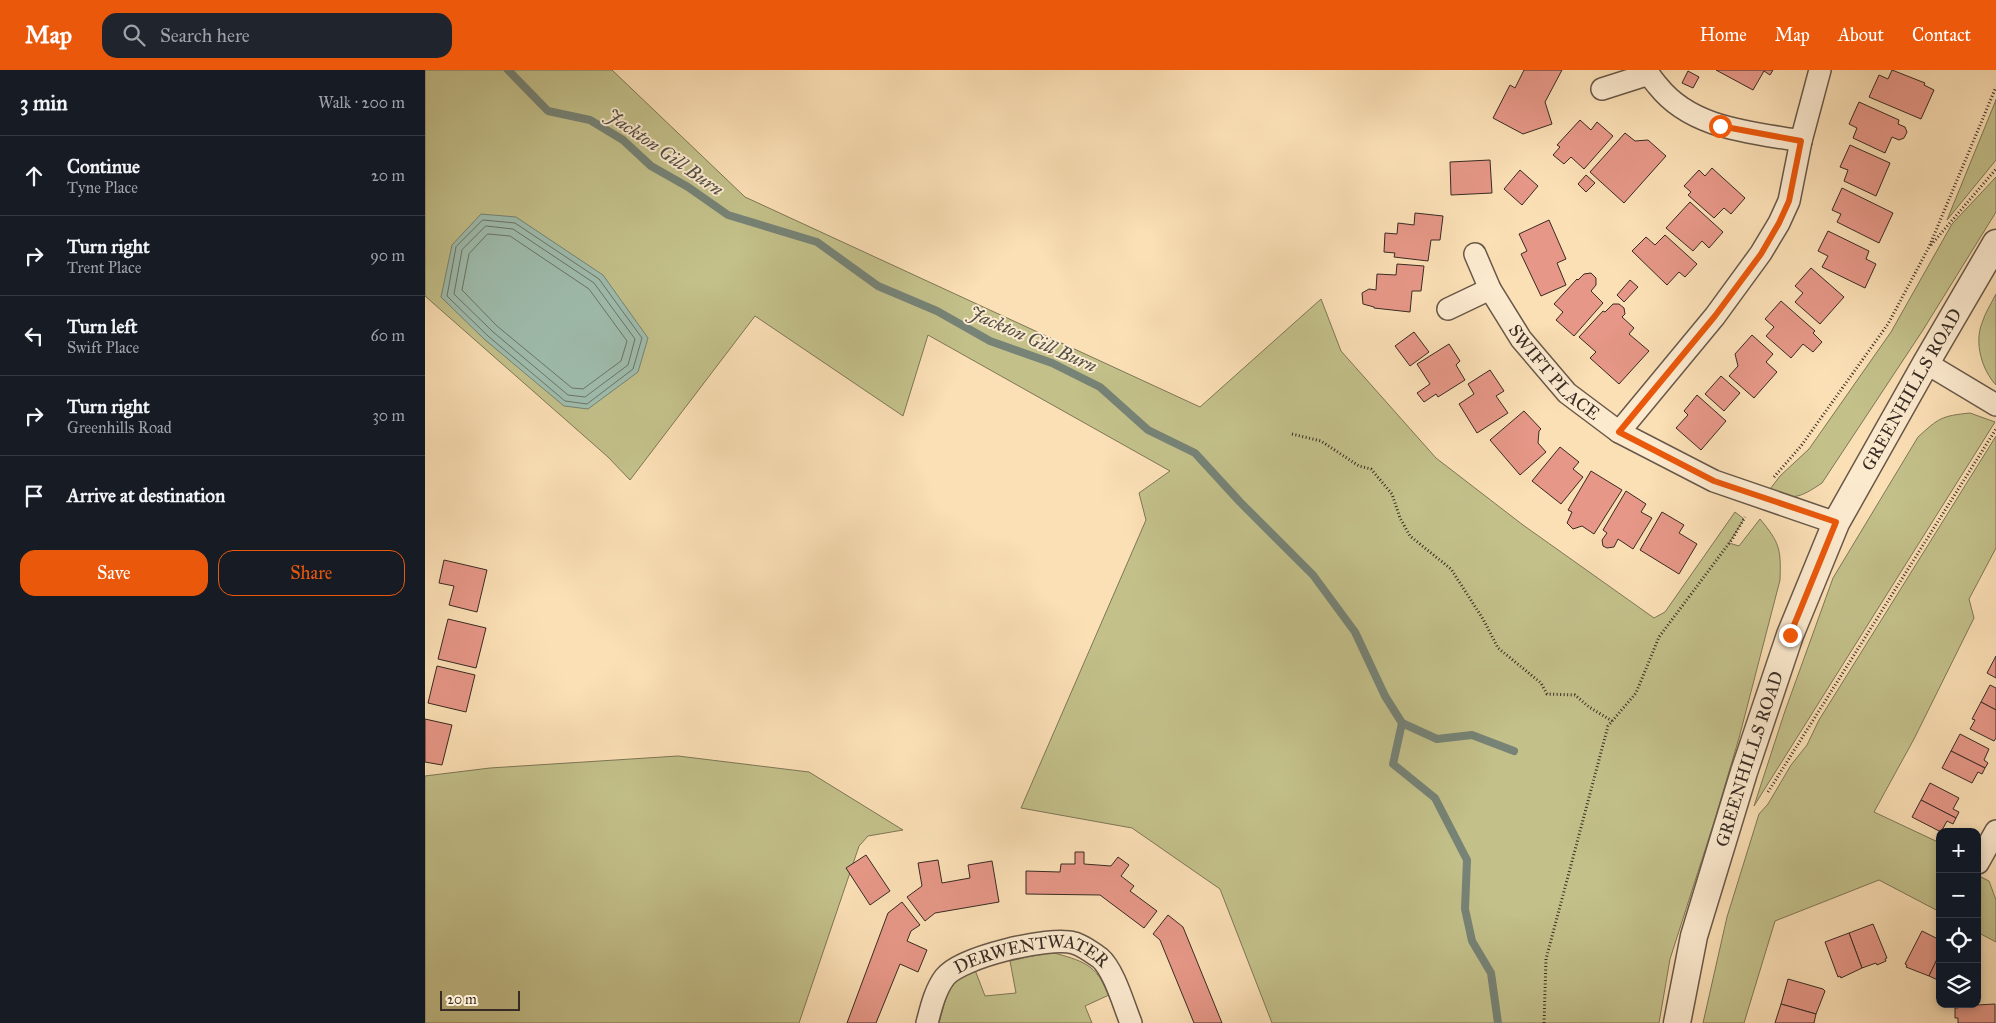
<!DOCTYPE html>
<meta charset="utf-8">
<style>
body{margin:0;font-family:"IM FELL Great Primer",serif;background:#20242c;color:#f1f3f6}
.controls{position:absolute;right:15px;bottom:15px;display:grid;overflow:hidden;border-radius:10px;box-shadow:0 2px 8px #0003}
.controls button{width:45px;height:45px;display:grid;place-items:center;padding:0;border:0;border-bottom:1px solid #363941;background:#171b24;color:#f1f3f6;font:25px sans-serif}
.scale{position:absolute;left:15px;bottom:12px;width:80px;box-sizing:border-box;padding-left:5px;border:2px solid #382b23;border-top:0;font-size:14px;line-height:18px;white-space:nowrap;color:#382b23;-webkit-text-stroke:4px #fceacf;paint-order:stroke}
.stop{position:absolute;width:15px;height:15px;margin:-11px;border:4px solid #ea580c;border-radius:50%;background:#fff}
.stop.end{background:#ea580c;border-color:#fff;box-shadow:0 1px 5px #0008}
.list{margin:0;padding:0;list-style:none}
h2{display:flex;justify-content:space-between;align-items:center;height:65px;margin:0;padding:0 20px;font-size:21px}
h2 small{font-size:16px;font-weight:400;color:#9ea1a6}
.list li{display:grid;grid-template-columns:32px 1fr auto;gap:15px;align-items:center;box-sizing:border-box;height:80px;padding:0 20px;border-top:1px solid #363941}
.list b{display:block;font-size:19px;white-space:nowrap}
.list p{margin:0;font-size:16px;white-space:nowrap;color:#9ea1a6}
.list em{font-size:16px;font-style:normal;color:#9ea1a6}
.actions{display:flex;gap:10px;padding:15px 20px}
.actions a{flex:1;padding:11px 0;border:1px solid #ea580c;border-radius:15px;text-align:center;font-size:18px;color:#ea580c}
.actions .main{background:#ea580c;color:#fff}
.icon{flex:none;width:28px;height:28px;fill:none;stroke:currentColor;stroke-width:2;stroke-linecap:round;stroke-linejoin:round}
.map{position:relative;flex:none;width:1571px;height:953px;overflow:hidden}
header{display:flex;align-items:center;gap:30px;box-sizing:border-box;height:70px;padding:0 25px;background:#ea580c;color:#fff}
header strong{font-size:24px}
nav{display:flex;gap:28px;margin-inline-start:auto;font-size:18px}
.search{width:350px;height:45px;background:#20242c;display:flex;align-items:center;gap:12px;box-sizing:border-box;padding:0 18px;border-radius:15px;color:#9ea1a6;font-size:19px}
main{display:flex}
aside{flex:1;background:#171b24}
.map>svg:first-child{display:block}
</style>
<header>
<strong>Map</strong>
<div class="search"><svg class="icon" aria-label="search" viewBox="0 0 24 24"><circle cx="10" cy="10" r="6"/><path d="M15 15l6 6"/></svg>Search here</div>
<nav><a>Home</a><a>Map</a><a>About</a><a>Contact</a></nav>
</header>
<main>
<aside>
<h2>3 min<small>Walk · 200 m</small></h2>
<ul class="list">
<li><svg class="icon" aria-label="ahead" viewBox="0 0 24 24"><path d="M12 20V5M6 11l6-6 6 6"/></svg><div><b>Continue</b><p>Tyne Place</p></div><em>20 m</em></li>
<li><svg class="icon" aria-label="right" viewBox="0 0 24 24"><path d="M7 20v-9h11M14 6l5 5-5 5"/></svg><div><b>Turn right</b><p>Trent Place</p></div><em>90 m</em></li>
<li><svg class="icon" aria-label="left" viewBox="0 0 24 24"><path d="M17 20v-9H6M10 6l-5 5 5 5"/></svg><div><b>Turn left</b><p>Swift Place</p></div><em>60 m</em></li>
<li><svg class="icon" aria-label="right" viewBox="0 0 24 24"><path d="M7 20v-9h11M14 6l5 5-5 5"/></svg><div><b>Turn right</b><p>Greenhills Road</p></div><em>30 m</em></li>
<li><svg class="icon" aria-label="arrive" viewBox="0 0 24 24"><path d="M6 21V4h12l-3 4 3 4H6"/></svg><div><b>Arrive at destination</b></div></li>
</ul>
<div class="actions"><a class="main">Save</a><a>Share</a></div>
</aside>
<div class="map">
<svg width="1571" height="953" viewBox="0 0 1571 953">
<rect width="100%" height="100%" fill="#fbdfb5"/>
<filter id="stains"><feTurbulence type="fractalNoise" baseFrequency=".004" numOctaves="4"/><feColorMatrix values="0 0 0 0 .2 0 0 0 0 .09 0 0 0 0 .02 0 0 0 .5 -.17"/></filter>
<radialGradient id="worn" r=".72"><stop offset=".6" stop-color="#630" stop-opacity="0"/><stop offset="1" stop-color="#630" stop-opacity=".3"/></radialGradient>
<g fill="#c3c08a" stroke="#7e7656">
<path d="M0 0H187L320 127 775 337 896 229 916 281 1011 388 1098 455 1229 548 1240 542 1310 442 1319 449 1304 473 1314 476 1335 449C1355 473 1356 479 1355 510L1314 668 1290 749 1245 889 1234 953H847L795 819 707 758 596 738 721 450 714 423 745 401 503 265 478 346 330 246 205 410 183 387 0 226Z"/>
<path d="M1571 29V90L1522 150 1571 30Z"/>
<path d="M1571 107V142L1498 260 1397 413C1373 429 1370 429 1342 423L1355 406 1384 379 1466 262 1527 154Z"/>
<path d="M1571 224V315C1557 300 1549 273 1557 253 1560 243 1566 234 1571 224Z"/>
<path d="M1545 343 1570 352 1329 736 1360 641 1408 508 1493 367C1514 348 1516 346 1545 343Z"/>
<path d="M1571 366V478L1544 529 1549 548 1489 669 1449 742 1515 773V842L1454 810 1350 851 1319 953H1278L1302 847 1334 744 1343 734 1366 695 1382 675 1394 650Z"/>
<path d="M253 686 384 702 478 760 443 766 434 776 374 953H0V706L65 698Z"/>
<path d="M1552 805 1564 811 1571 830V872L1552 862Z"/>
<path d="M626 882C657 891 671 893 684 925L660 936 667 953H514L523 920 533 904 550 900 560 926 591 923 585 891Z"/>
</g>
<path fill="#9fbdae" stroke="#768376" d="M56 144 91 147 178 205 223 268 213 302 163 339 139 336 59 269 16 227 27 175Z"/>
<g fill="none" stroke-linecap="round" stroke-linejoin="round">
<g stroke="#6c7468" stroke-width="1">
<path d="M58 150 90 153 174 209 217 268 208 299 162 334 140 331 63 266 22 226 31 177Z"/>
<path d="M61 156 88 159 169 213 210 269 203 295 160 327 143 325 67 261 29 224 37 180Z"/>
<path d="M63 164 85 166 164 219 202 271 196 291 158 319 147 318 72 256 37 220 44 184Z"/>
</g>
<g stroke="#768376" stroke-width="8">
<path d="M83 0 123 41 165 50 198 70 226 96 263 117 303 145 392 172 453 216 512 241 565 271 627 293 675 317 723 360 770 383 815 432 888 505 930 562 960 626 977 653 1012 669 1047 665 1089 681"/>
<path d="M977 653 968 694 1010 728 1042 790 1040 839 1047 871 1066 903 1073 953"/>
</g>
</g>
<g fill="#e69787" stroke="#382b23">
<path d="M1099 0H1137L1120 32 1127 54 1098 64 1068 48 1085 15 1090 18Z"/>
<path d="M1291 0H1348L1345 5 1339 1 1328 20Z"/>
<path d="M1467 0 1500 13 1499 15 1509 20 1496 49 1444 27 1454 5 1463 9Z"/>
<path d="M1263 1 1274 7 1268 18 1257 13Z"/>
<path d="M1434 32 1474 50 1473 54 1480 57 1482 62 1479 68 1474 70 1467 67 1460 83 1428 68 1432 58 1424 54Z"/>
<path d="M1155 50 1166 60 1172 52 1188 66 1159 99 1146 87 1139 94 1128 85 1135 77 1132 75Z"/>
<path d="M1200 63 1210 71 1223 70 1241 86 1199 133 1165 102Z"/>
<path d="M1425 75 1465 93 1451 126 1419 111 1423 100 1415 97Z"/>
<path d="M1065 90 1067 123 1026 125 1025 92Z"/>
<path d="M1287 98 1320 128 1306 144 1299 138 1289 148 1263 125 1266 122 1259 116 1274 100 1280 106Z"/>
<path d="M1095 100 1113 116 1097 135 1079 119Z"/>
<path d="M1161 105 1170 113 1161 122 1153 114Z"/>
<path d="M1417 118 1468 143 1454 173 1412 152 1416 144 1407 140Z"/>
<path d="M1265 132 1298 162 1284 178 1277 171 1268 181 1241 158Z"/>
<path d="M990 143 1018 146 1015 170H1006L1003 191 969 187 970 183 959 182 960 163 972 164 973 153 989 155Z"/>
<path d="M1124 150 1141 189 1132 193 1141 215 1116 226 1096 184 1102 181 1094 164Z"/>
<path d="M1403 161 1444 181 1441 189 1451 194 1440 218 1397 197 1403 186 1393 181Z"/>
<path d="M1240 165 1272 194 1260 207 1254 202 1242 215 1207 181 1221 167 1230 175Z"/>
<path d="M972 194 999 196 996 221H987L985 242 949 238V237L938 234 937 223 944 219 951 220 952 204 971 205Z"/>
<path d="M1386 198 1419 227 1395 254 1370 232 1378 223 1370 216Z"/>
<path d="M1166 203 1171 208V215L1166 221 1178 233 1149 266 1131 250 1138 242 1129 234 1152 209 1153 210 1159 204Z"/>
<path d="M1205 210 1213 217 1199 232 1192 225Z"/>
<path d="M1356 231 1390 261 1388 263 1397 272 1388 282 1378 274 1366 288 1341 266 1349 257 1340 249Z"/>
<path d="M1188 234H1194L1199 238 1200 244 1197 247 1209 258 1204 264 1224 281 1194 314 1165 288 1171 282 1154 267 1178 241 1180 242Z"/>
<path d="M989 262 1004 282 985 296 970 276Z"/>
<path d="M1327 265 1348 284 1341 292 1352 302 1329 328 1304 306 1313 296 1310 284Z"/>
<path d="M1024 274 1035 291 1031 295 1040 310 1013 327 1011 324 999 332 992 323 1005 314 992 294Z"/>
<path d="M1065 300 1079 321 1071 326 1083 343 1052 363 1034 334 1049 324 1043 314Z"/>
<path d="M1296 306 1315 323 1299 341 1280 324Z"/>
<path d="M1272 325 1301 351 1276 380 1251 358 1263 345 1259 341Z"/>
<path d="M1099 341 1116 359 1114 361 1113 373 1121 382 1095 405 1065 370Z"/>
<path d="M1135 377 1154 392 1148 399 1158 407 1136 434 1107 411Z"/>
<path d="M1166 401 1197 420 1169 464 1157 456 1148 459 1142 453 1147 442 1143 440Z"/>
<path d="M1201 421 1221 434 1216 442 1227 448 1208 479 1193 469 1189 477 1182 478 1178 476 1177 470 1182 463 1178 460Z"/>
<path d="M1237 442 1259 455 1254 463 1272 474 1254 504 1215 480Z"/>
<path d="M19 490 62 500 52 542 24 535 29 516 14 513Z"/>
<path d="M23 549 61 558 51 598 13 589Z"/>
<path d="M1571 586V608L1562 603Z"/>
<path d="M12 596 50 605 41 642 3 633Z"/>
<path d="M1565 615 1571 618V640L1556 632Z"/>
<path d="M1556 632 1571 640V668L1569 671 1545 659 1550 650 1547 649Z"/>
<path d="M0 649 27 655 17 695 0 692Z"/>
<path d="M1535 664 1564 679 1559 690 1563 693 1560 698 1526 681Z"/>
<path d="M1526 681 1560 698 1557 704 1553 702 1547 713 1517 698Z"/>
<path d="M1505 713 1534 728 1528 739 1534 742 1531 748 1496 730Z"/>
<path d="M1496 730 1531 748 1528 754 1522 751 1516 762 1487 747Z"/>
<path d="M650 782H659V794L686 796 693 787 704 795 696 806 709 816 705 821 732 841 719 858 675 825 601 824V801L635 802 636 794H650Z"/>
<path d="M441 785 465 821 445 835 421 798Z"/>
<path d="M513 790 517 813 545 808 543 795 567 791 574 832 510 843 500 851 482 827 497 816 493 793Z"/>
<path d="M477 832 495 855 486 861 482 871 502 880 493 902 475 894 451 953H422L463 843Z"/>
<path d="M743 845 758 857 797 953H769L735 870 728 864Z"/>
<path d="M1448 854 1462 888 1460 889 1461 891 1452 895 1451 893 1437 898 1424 863Z"/>
<path d="M1497 861 1515 870V883L1504 906 1481 897 1482 895 1480 894Z"/>
<path d="M1424 863 1437 898 1416 908 1415 906 1413 907 1400 872Z"/>
<path d="M1515 883V911L1504 906Z"/>
<path d="M1363 909 1398 919 1400 921 1391 944 1356 934Z"/>
<path d="M1356 934 1391 944 1389 953H1350Z"/>
<path d="M1570 934V953H1533V948H1530V938H1533V936Z"/>
</g>
<g fill="none" stroke-linecap="round" stroke-linejoin="round">
<g stroke="#695848" stroke-width="24">
<g id="minor">
<path d="M1222 0C1224 6 1229 11 1233 16 1267 59 1326 62 1376 71"/>
<path d="M1177 19 1224 4"/>
<path id="s1" d="M1050 184 1065 219 1096 269 1142 323 1194 362 1289 411 1411 453"/>
<path d="M1023 239 1065 219"/>
<path d="M1501 293 1571 335"/>
<path d="M1194 362 1290 246 1336 183 1354 153 1364 131 1376 71 1395 0"/>
<path d="M1553 793 1571 761"/>
<path id="s2" d="M502 953C506 938 510 920 520 907 536 887 624 866 649 873 657 875 668 883 675 888 689 900 699 936 706 953"/>
</g>
</g>
<g stroke="#695848" stroke-width="29">
<g id="tertiary">
<path id="s3" d="M1252 953 1269 866 1319 702 1365 565 1411 453 1501 293 1571 173"/>
</g>
</g>
<g stroke="#382b23" stroke-width="3" stroke-dasharray="1 2.5" stroke-linecap="butt">
<path d="M1506 175 1571 99"/>
<path d="M867 364 896 371 934 396 946 399 967 424 975 448 985 466 1026 499 1058 549 1073 578 1116 613 1122 624 1150 625 1164 637 1187 651"/>
<path d="M1349 407 1376 376 1463 254 1504 177 1571 17"/>
<path d="M1343 722 1571 359"/>
<path d="M1119 953 1121 889 1183 656 1211 623 1234 567 1308 468 1320 447"/>
</g>
<use href="#minor" stroke="#fceacf" stroke-width="21"/>
<use href="#tertiary" stroke="#fceacf" stroke-width="26"/>
</g>
<g fill="none" stroke-linecap="round" stroke-linejoin="round">
<path stroke="#ea580c" stroke-width="6" d="M1295 56 1376 71 1364 131 1354 153 1336 184 1290 246 1194 362 1289 411 1411 452 1365 565"/>
</g>
<g text-anchor="middle" dominant-baseline="central" stroke-width="4" stroke-linejoin="round" paint-order="stroke">
<g font-size="18" fill="#382b23" stroke="#fceacf">
<text stroke="none"><textPath href="#s1" startOffset="144">SWIFT PLACE</textPath></text>
<text stroke="none"><textPath href="#s3" startOffset="679">GREENHILLS ROAD</textPath></text>
<text stroke="none"><textPath href="#s3" startOffset="274">GREENHILLS ROAD</textPath></text>
<text stroke="none"><textPath href="#s2" startOffset="144">DERWENTWATER</textPath></text>
</g>
<g font-size="19" font-style="italic" fill="#525046" stroke="#fceacf">
<text transform="translate(240 82) rotate(35)">Jackton Gill Burn</text>
<text transform="translate(608 269) rotate(24)">Jackton Gill Burn</text>
</g>
</g>
<rect width="100%" height="100%" filter="url(#stains)"/>
<rect width="100%" height="100%" fill="url(#worn)"/>
</svg>
<div class="controls">
<button>+</button>
<button>−</button>
<button><svg class="icon" aria-label="locate" viewBox="0 0 24 24"><circle cx="12" cy="12" r="6"/><path d="M12 2v4M12 18v4M2 12h4M18 12h4"/></svg></button>
<button><svg class="icon" aria-label="layers" viewBox="0 0 24 24"><path d="M12 4l9 5-9 5-9-5zM3 14l9 5 9-5"/></svg></button>
</div>
<div class="scale">20 m</div>
<div class="stop" style="left:1295px;top:56px"></div>
<div class="stop end" style="left:1365px;top:565px"></div>
</div>
</main>
